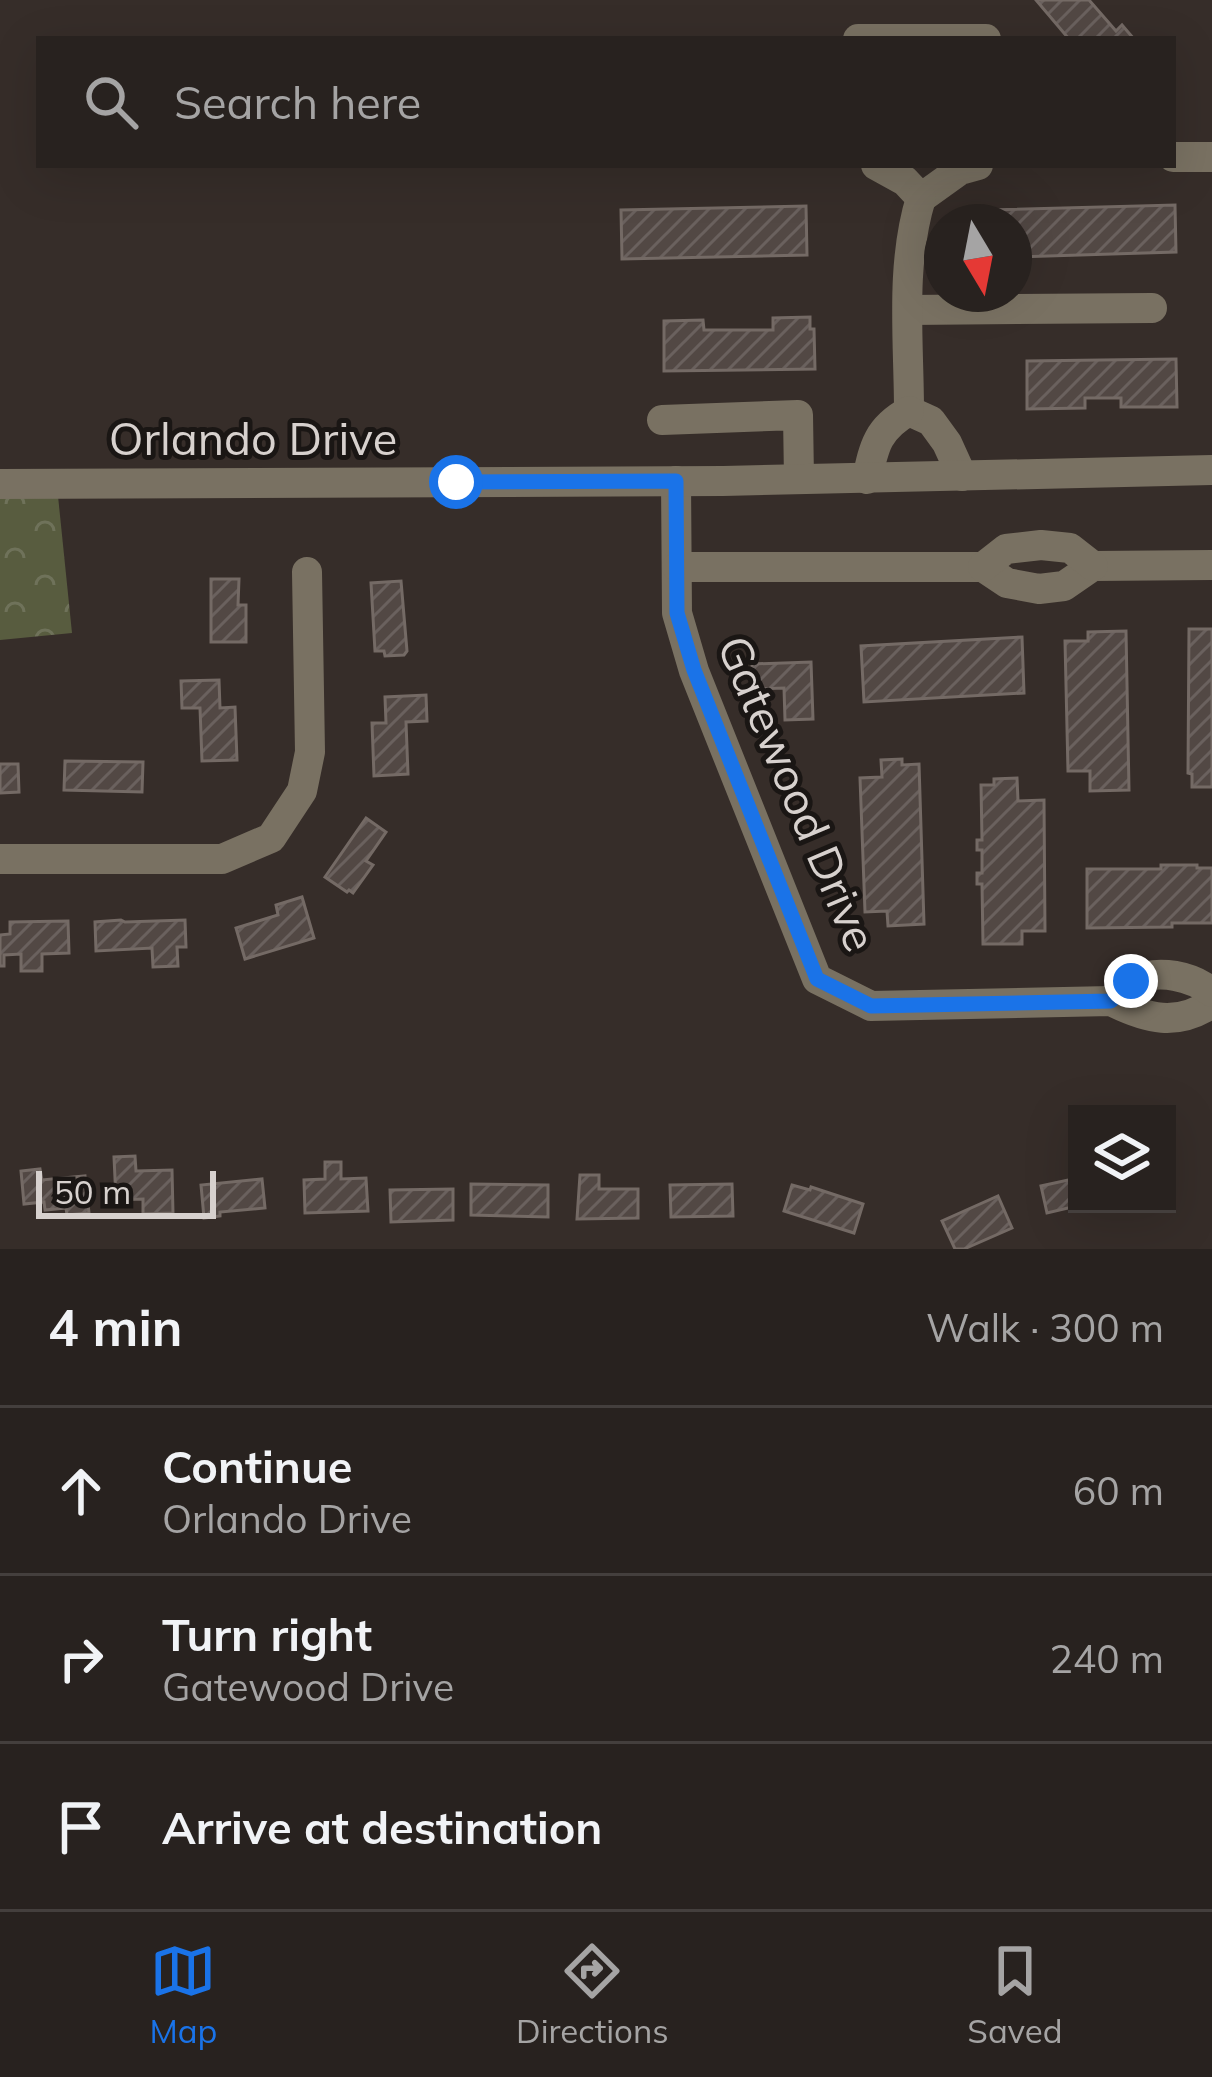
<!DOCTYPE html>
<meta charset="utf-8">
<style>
body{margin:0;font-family:Mulish,sans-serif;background:#302a28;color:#f1f3f6}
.controls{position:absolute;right:36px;bottom:36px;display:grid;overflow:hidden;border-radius:0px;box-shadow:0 12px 48px #0002}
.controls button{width:108px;height:108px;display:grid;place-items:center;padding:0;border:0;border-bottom:3px solid #443f3d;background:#28221f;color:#f1f3f6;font:60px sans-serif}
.compass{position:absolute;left:924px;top:204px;width:108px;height:108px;border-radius:50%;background:#28221f;box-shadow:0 12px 48px #0002;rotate:170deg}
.scale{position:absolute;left:36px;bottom:30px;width:180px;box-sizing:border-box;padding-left:12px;border:6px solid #d7d1ce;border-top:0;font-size:33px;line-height:42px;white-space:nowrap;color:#d7d1ce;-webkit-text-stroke:9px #1a1614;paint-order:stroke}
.stop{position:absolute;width:36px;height:36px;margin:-27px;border:9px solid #1a73e8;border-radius:50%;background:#fff}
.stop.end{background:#1a73e8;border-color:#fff;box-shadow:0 3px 12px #0008}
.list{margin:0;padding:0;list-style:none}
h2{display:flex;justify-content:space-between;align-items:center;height:156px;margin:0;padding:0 48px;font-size:51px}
h2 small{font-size:39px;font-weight:400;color:#a5a4a4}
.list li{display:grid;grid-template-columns:78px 1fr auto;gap:36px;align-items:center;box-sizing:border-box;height:168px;padding:0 48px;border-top:3px solid #443f3d}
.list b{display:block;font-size:45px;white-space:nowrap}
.list p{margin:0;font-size:39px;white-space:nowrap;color:#a5a4a4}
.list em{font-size:39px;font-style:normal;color:#a5a4a4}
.icon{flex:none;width:66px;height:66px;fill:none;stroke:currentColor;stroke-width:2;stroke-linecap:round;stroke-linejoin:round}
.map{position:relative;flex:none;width:1212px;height:1249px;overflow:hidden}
.search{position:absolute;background:#28221f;box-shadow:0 12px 48px #0002;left:36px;right:36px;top:36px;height:132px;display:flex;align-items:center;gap:30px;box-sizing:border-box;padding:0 42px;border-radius:0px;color:#a5a4a4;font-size:45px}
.sheet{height:660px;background:#28221f}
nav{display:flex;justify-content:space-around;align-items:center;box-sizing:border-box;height:168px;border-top:3px solid #443f3d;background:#28221f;font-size:33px;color:#a5a4a4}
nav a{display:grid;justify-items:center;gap:6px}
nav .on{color:#1a73e8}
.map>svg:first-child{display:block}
</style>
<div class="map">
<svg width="1212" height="1249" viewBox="0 0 1212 1249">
<defs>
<pattern id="park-crowns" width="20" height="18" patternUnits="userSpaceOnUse" patternTransform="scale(3)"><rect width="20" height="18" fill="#585c3f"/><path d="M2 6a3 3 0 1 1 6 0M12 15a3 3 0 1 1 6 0" fill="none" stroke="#6f725a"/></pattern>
<pattern id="building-hatch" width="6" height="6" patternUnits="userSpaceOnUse" patternTransform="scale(3)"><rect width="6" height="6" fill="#524844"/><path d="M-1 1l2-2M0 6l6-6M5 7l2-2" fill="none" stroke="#6a615e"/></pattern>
</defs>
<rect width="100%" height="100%" fill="#362d29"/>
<path fill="url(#park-crowns)" d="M0 496H58L72 633 0 640Z"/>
<g fill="url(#building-hatch)" stroke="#746a65" stroke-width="3">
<path d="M1036 0H1089L1116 31 1122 25 1134 39H1069Z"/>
<path d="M1175 205 1176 252 1014 257V222H988V210Z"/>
<path d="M806 206 807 255 622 259 621 210Z"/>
<path d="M810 317V329H814L815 369 664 371V321L703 320 704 330H773V318Z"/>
<path d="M1176 359 1177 407H1121V398H1085V408L1027 409V361Z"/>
<path d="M211 579H239L238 605H246V642H211Z"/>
<path d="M401 581 407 651 404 655 385 656 384 651H375L371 583Z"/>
<path d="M1189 629H1212V787H1192V774L1188 773Z"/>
<path d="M1126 631 1129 790 1090 791V771H1068L1065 641H1088V632Z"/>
<path d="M1022 637 1024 693 864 702 861 646Z"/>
<path d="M811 662 813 719 785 720 784 688 753 689 752 664Z"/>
<path d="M219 680 220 708 235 707 237 760 202 761 200 708H182L181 681Z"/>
<path d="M426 695 427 721 406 722 408 774 374 776 372 723H386L385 697Z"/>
<path d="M902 759V765L919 764 924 924 888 926 887 911 865 912 860 778 882 777 881 760Z"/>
<path d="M65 761 143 762 142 792 64 790Z"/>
<path d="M0 764H18L19 792 0 793Z"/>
<path d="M1017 778 1018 801 1044 800 1045 931H1022V944H983L982 884H977V873H982V850H977V840H982L981 785H994V779Z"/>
<path d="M366 818 386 832 366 861 373 865 353 893 349 890 347 892 325 877Z"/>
<path d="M1161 865H1197V868H1212V923H1172V927L1087 928V869H1161Z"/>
<path d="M302 897 314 938 245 959 236 928 278 915 276 905Z"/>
<path d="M121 920 125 922 185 920 186 947H177L178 966 153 967 152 948 96 951 95 922Z"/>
<path d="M68 921 69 953 42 954V971H21V954L4 955V966H0V935L10 934V922Z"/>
<path d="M135 1156 136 1171 172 1170 173 1213 143 1214V1199L116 1200 114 1157Z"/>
<path d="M325 1162H341V1179L366 1178 368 1211 305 1213 304 1180 325 1179Z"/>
<path d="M40 1169 42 1180 85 1176 89 1213 67 1215 66 1208 45 1210 44 1202 24 1204 21 1171Z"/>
<path d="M580 1175H599V1189H638V1218L577 1219Z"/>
<path d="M1077 1178V1204H1085L1047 1213 1041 1186Z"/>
<path d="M262 1179 265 1208 220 1212V1216L204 1218 201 1185Z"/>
<path d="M471 1184 548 1185V1217L471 1215Z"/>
<path d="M732 1184 733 1216 671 1217 670 1185Z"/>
<path d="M792 1185 810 1190 811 1187 863 1204 854 1233 784 1211Z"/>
<path d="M453 1189V1220L391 1222 390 1190Z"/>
<path d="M998 1196 1012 1228 964 1249H955L942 1221Z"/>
</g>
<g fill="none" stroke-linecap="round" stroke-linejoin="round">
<g stroke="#797162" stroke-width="30">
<path d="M858 39H986"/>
<path d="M1173 157H1212"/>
<path d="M876 165 905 181 921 198 960 170 978 165"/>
<path d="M909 310 1152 308"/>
<path d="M909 411C909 341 900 266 921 198"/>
<path d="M909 411 931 421 947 443 962 476"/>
<path d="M662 420 798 415 799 479"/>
<path d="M867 479C874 446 878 428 909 411"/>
<path d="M676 481 677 613 694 671 817 979 871 1006 1111 1001C1147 1019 1177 1027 1212 1003"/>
<path d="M0 484 723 481 1212 470"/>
<path d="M677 567H983L1007 583 1039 589 1064 586 1093 566 1212 565"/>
<path d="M983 567 1006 549 1041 545 1070 548 1093 566"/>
<path d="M0 859H222L271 838 302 791 310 752 307 572"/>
<path d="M1111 1001C1118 994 1125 984 1134 980 1160 969 1191 976 1212 992"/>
</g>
</g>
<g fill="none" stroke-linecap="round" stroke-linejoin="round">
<path stroke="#1a73e8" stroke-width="15" d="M456 482 676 481 677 613 694 670 817 979 871 1006 1111 1001 1131 981"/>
</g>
<g text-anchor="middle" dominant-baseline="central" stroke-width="10" stroke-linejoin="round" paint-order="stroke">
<g font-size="45" fill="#d7d1ce" stroke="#1a1614">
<text x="253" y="438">Orlando Drive</text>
<text transform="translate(798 793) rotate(67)">Gatewood Drive</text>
</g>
</g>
</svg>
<div class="controls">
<button><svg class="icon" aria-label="layers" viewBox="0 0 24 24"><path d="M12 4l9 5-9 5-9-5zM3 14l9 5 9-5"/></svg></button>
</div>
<svg class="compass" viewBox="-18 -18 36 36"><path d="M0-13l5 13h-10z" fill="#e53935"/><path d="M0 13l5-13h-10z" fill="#a5a4a4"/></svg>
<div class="scale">50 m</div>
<div class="stop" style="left:456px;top:482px"></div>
<div class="stop end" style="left:1131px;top:981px"></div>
<div class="search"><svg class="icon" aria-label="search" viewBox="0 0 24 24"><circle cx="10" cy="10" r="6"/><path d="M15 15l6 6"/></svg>Search here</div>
</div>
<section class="sheet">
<h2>4 min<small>Walk · 300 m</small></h2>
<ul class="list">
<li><svg class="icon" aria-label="ahead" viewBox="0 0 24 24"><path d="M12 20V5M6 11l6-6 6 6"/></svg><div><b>Continue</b><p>Orlando Drive</p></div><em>60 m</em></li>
<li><svg class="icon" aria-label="right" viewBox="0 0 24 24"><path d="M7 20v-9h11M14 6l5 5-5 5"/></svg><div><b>Turn right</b><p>Gatewood Drive</p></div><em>240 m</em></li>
<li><svg class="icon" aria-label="arrive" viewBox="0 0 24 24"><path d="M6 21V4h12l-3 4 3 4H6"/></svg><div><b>Arrive at destination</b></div></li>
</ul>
</section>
<nav>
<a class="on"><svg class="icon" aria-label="map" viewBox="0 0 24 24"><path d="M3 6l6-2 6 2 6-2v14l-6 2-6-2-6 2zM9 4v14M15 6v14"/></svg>Map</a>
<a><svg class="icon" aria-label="directions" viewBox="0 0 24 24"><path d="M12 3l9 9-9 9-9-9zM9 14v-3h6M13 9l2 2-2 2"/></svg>Directions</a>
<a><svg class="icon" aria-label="saved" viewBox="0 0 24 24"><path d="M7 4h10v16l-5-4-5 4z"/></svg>Saved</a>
</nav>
